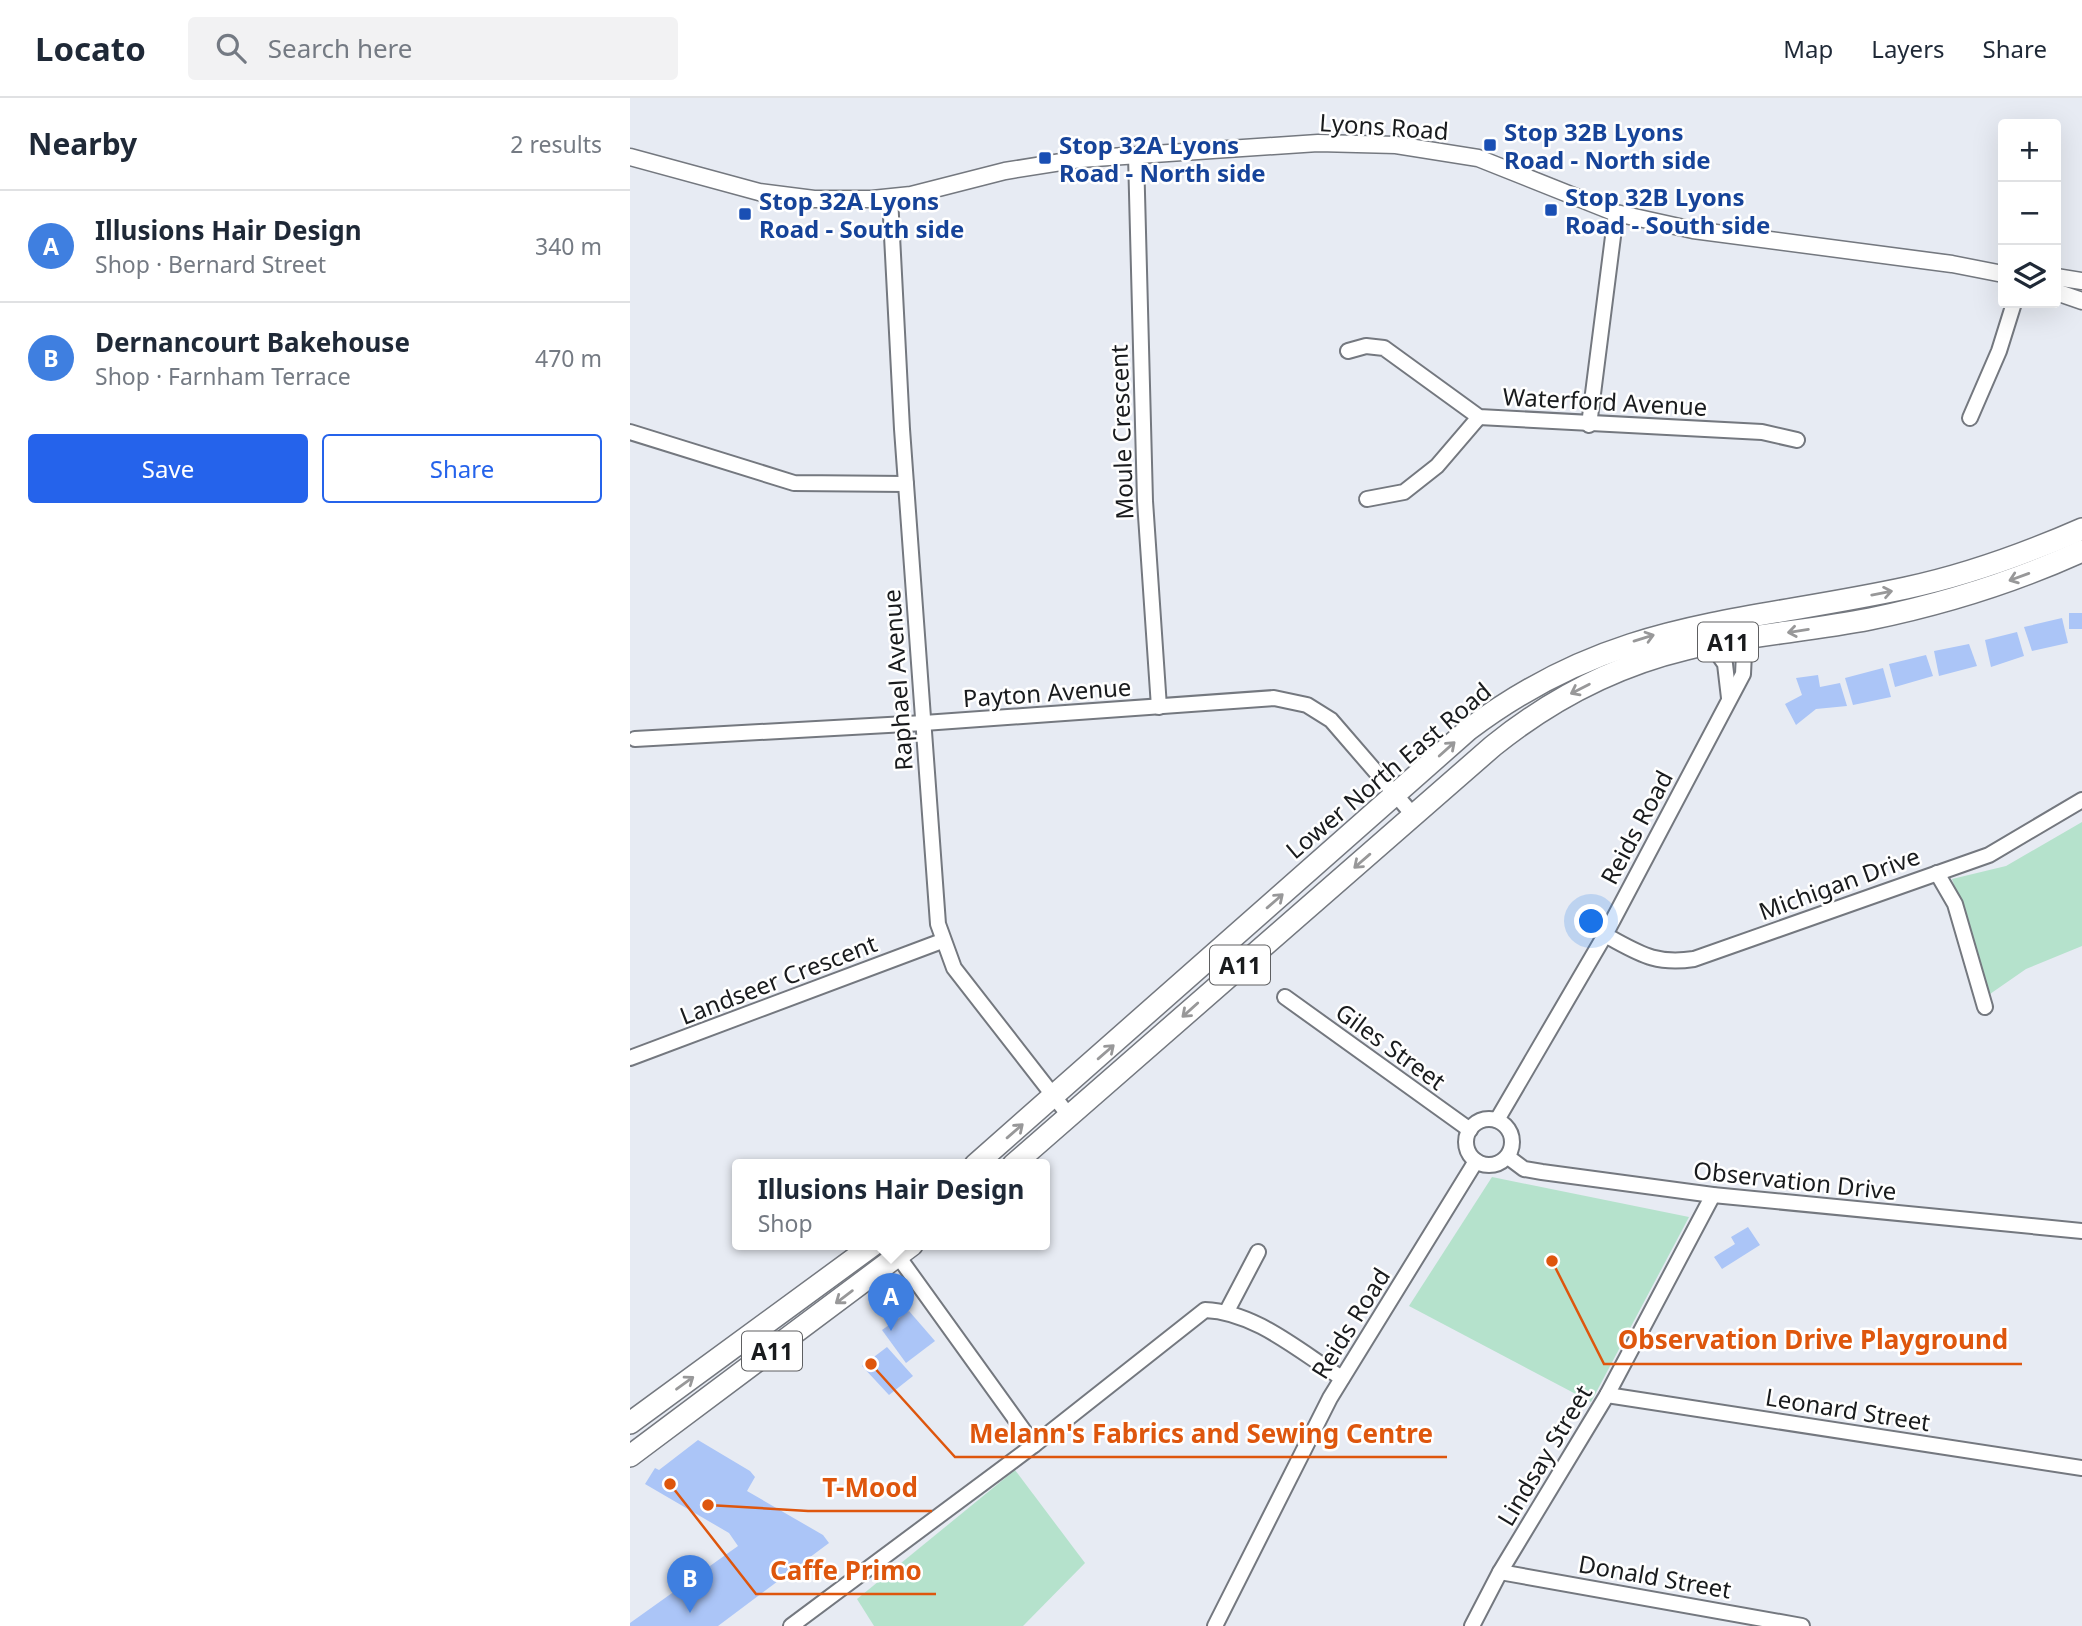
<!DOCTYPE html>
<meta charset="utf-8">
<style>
body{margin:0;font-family:"Noto Sans",sans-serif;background:#f2f2f3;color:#1f2937}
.controls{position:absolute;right:21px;top:21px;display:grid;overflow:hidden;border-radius:7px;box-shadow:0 7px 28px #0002}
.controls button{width:63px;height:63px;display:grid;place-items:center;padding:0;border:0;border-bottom:2px solid #e0e1e3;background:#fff;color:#1f2937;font:35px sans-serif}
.you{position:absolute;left:962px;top:824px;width:24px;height:24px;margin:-18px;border:5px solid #fff;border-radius:50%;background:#1a73e8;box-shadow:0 0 0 10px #1a73e833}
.badge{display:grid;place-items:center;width:46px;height:46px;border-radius:50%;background:#2563eb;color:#fff;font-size:23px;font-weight:700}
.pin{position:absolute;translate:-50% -58px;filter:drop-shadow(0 2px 4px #0008)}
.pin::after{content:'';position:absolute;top:37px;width:24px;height:21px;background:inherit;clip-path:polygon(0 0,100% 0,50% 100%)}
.popup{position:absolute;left:102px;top:1061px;width:318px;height:91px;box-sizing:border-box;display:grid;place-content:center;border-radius:7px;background:#fff;filter:drop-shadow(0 2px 5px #0005);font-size:23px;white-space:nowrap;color:#747a83}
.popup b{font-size:26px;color:#1f2937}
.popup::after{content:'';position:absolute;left:50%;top:100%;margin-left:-14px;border:14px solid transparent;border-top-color:#fff}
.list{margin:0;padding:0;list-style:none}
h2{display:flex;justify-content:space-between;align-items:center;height:91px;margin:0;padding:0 28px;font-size:30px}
h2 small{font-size:23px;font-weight:400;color:#747a83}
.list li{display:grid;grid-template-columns:46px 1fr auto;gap:21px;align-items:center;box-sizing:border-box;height:112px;padding:0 28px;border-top:2px solid #e0e1e3}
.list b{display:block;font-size:26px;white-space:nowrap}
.list p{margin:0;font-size:23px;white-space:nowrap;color:#747a83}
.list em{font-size:23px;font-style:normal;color:#747a83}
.actions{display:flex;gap:14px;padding:21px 28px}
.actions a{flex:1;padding:16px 0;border:2px solid #2563eb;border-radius:7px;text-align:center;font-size:24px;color:#2563eb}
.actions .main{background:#2563eb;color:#fff}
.icon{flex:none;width:38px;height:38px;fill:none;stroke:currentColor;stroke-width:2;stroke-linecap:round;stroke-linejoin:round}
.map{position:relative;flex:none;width:1452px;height:1528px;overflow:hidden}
header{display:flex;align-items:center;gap:42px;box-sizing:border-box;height:98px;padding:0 35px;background:#fff;border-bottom:2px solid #e0e1e3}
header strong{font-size:33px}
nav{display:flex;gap:38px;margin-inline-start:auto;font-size:24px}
.search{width:490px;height:63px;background:#f2f2f3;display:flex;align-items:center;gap:18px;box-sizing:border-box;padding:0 24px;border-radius:7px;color:#747a83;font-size:26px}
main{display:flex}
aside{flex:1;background:#fff}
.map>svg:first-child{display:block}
</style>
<header>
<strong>Locato</strong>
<div class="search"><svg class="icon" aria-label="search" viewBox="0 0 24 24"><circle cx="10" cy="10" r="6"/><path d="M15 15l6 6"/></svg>Search here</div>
<nav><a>Map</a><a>Layers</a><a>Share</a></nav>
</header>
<main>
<aside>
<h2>Nearby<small>2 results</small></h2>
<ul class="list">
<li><span class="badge" style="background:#3f7fe0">A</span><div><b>Illusions Hair Design</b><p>Shop · Bernard Street</p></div><em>340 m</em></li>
<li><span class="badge" style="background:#3f7fe0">B</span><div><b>Dernancourt Bakehouse</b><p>Shop · Farnham Terrace</p></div><em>470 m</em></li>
</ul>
<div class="actions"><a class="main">Save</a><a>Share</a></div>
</aside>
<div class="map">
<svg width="1452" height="1528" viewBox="0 0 1452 1528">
<rect width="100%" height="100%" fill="#e7ebf3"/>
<g fill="#b5e2cc">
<path d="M1452 724V848L1396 871 1360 896 1322 781 1376 768Z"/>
<path d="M862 1079 1059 1119 961 1304 779 1208Z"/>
<path d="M385 1372 455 1465 393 1528H244L227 1501Z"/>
</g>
<g fill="#abc5f7">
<rect x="1439" y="515" width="13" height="16"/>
<path d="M1432 520 1438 545 1402 553 1394 529Z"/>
<path d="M1387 534 1394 558 1361 569 1355 542Z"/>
<path d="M1339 546 1347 568 1309 578 1304 553Z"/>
<path d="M1296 557 1303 578 1265 589 1259 566Z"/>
<path d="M1253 570 1261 599 1223 607 1215 580Z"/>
<path d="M1188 577 1190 589 1210 585 1217 608 1186 611 1166 627 1155 606 1172 597 1166 580Z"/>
<path d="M1118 1129 1130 1147 1092 1171 1084 1159 1105 1146 1101 1139Z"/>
<path d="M279 1213 305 1243 276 1265 252 1232Z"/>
<path d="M257 1249 283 1278 259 1297 232 1268Z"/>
<path d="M68 1342 120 1373 125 1379 117 1393 193 1437 199 1445 88 1528H0V1525L108 1448 99 1435 15 1386 25 1370 29 1372Z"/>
</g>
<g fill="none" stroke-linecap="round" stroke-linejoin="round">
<g stroke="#74787f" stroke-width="18">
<g id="minor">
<path d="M506 57 515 403 529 609"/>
<path d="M260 99 272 331 308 826 324 870 440 1019"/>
<path d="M718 253 736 248 754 250 849 319 1132 334 1167 342"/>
<path d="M1340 320 1369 253 1384 205"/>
<path d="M959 327 986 115"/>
<path d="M0 334 164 385 276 386"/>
<path d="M737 401 774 394 807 368 849 319"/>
<path d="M1081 546 1095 566 1099 600"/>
<path d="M5 641 294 625 644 600 677 607 701 622 784 718"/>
<path d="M1307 775 1325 806 1355 909"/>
<path d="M975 837C1009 855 1024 867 1064 861L1359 757 1452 702"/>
<path d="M655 899 840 1032"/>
<path d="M0 960 312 843"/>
<circle cx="859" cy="1044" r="23"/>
<path d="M867 1022 975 837 1113 576 1115 534"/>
<path d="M878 1059 894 1071 912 1074 1083 1097 1452 1133"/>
<path d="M260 1147 404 1347"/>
<path d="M597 1213 628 1154"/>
<path d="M977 1297 1452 1370"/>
<path d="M870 1474 1172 1528"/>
<path d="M161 1528 404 1347 575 1212C626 1214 670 1254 712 1280"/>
<path d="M585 1528 700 1300 846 1063"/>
<path d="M842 1528 870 1474 977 1297 1083 1097"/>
</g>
</g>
<g stroke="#74787f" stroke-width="19">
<g id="tertiary">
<path d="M0 59 129 94 184 101H242L281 97 375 73 450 61 688 45 766 47 848 60 986 115 1063 132 1322 166 1373 176"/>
<path d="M1426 179 1452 183"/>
<path d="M1426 194 1452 203"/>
</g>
</g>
<g stroke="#74787f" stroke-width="24">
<g id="primary">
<path d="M345 1067 838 632C983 522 1109 526 1276 490 1337 477 1395 456 1452 431"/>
<path d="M383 1067 863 648C920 602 985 568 1056 551 1117 537 1179 533 1240 521 1313 506 1384 484 1452 453"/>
<path d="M0 1325 243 1147"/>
<path d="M0 1358 282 1147"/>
</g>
</g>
<use href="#minor" stroke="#fff" stroke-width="14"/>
<use href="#tertiary" stroke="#fff" stroke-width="16"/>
<use href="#primary" stroke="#fff" stroke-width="21"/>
</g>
<defs><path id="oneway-shaft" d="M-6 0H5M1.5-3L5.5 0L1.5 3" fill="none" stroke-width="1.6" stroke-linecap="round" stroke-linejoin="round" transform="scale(1.75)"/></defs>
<g stroke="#989899">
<use href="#oneway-shaft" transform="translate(1389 479) rotate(160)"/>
<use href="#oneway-shaft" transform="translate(1252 495) rotate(-11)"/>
<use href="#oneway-shaft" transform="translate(1168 533) rotate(171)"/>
<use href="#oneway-shaft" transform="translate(1014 540) rotate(-17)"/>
<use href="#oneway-shaft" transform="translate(950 591) rotate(153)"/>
<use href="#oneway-shaft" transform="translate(817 651) rotate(-42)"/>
<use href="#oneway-shaft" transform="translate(732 763) rotate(139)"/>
<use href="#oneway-shaft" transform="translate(645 803) rotate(-41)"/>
<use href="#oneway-shaft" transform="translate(560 912) rotate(138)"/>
<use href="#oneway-shaft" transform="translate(476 954) rotate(-41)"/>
<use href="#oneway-shaft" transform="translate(385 1033) rotate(-41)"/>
<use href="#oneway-shaft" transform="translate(214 1199) rotate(143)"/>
<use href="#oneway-shaft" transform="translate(55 1285) rotate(-36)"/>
</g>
<g fill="#1a4fb4" stroke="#fff" stroke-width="2.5">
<rect x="853" y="40" width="14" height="14" rx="3.5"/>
<rect x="408" y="53" width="14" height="14" rx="3.5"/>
<rect x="914" y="105" width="14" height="14" rx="3.5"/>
<rect x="108" y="109" width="14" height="14" rx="3.5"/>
</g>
<g text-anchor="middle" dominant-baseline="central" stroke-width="5" stroke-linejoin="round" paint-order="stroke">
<g fill="#fff" stroke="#5e5f61" stroke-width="2">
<rect x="1068" y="524.5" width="60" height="39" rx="5"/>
<rect x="580" y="847.5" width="60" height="39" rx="5"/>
<rect x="112" y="1233.5" width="60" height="39" rx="5"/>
</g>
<g font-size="23" font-weight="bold" fill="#191b1d">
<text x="1098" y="544">A11</text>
<text x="610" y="867">A11</text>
<text x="142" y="1253">A11</text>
</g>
<g font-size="24" fill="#191b1d" stroke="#fff">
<text transform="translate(754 28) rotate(4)">Lyons Road</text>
<text transform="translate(975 303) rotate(3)">Waterford Avenue</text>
<text transform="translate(491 334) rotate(-92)">Moule Crescent</text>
<text transform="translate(267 582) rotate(-94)">Raphael Avenue</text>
<text transform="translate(417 594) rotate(-4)">Payton Avenue</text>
<text transform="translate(758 672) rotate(-40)">Lower North East Road</text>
<text transform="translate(1006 729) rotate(-62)">Reids Road</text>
<text transform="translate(1209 785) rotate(-20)">Michigan Drive</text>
<text transform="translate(148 881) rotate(-21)">Landseer Crescent</text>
<text transform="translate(761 948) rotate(36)">Giles Street</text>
<text transform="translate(1165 1082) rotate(6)">Observation Drive</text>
<text transform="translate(720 1225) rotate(-58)">Reids Road</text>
<text transform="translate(1218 1311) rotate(9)">Leonard Street</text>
<text transform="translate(914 1357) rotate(-59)">Lindsay Street</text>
<text transform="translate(1025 1478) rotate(10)">Donald Street</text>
</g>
<g font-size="24" font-weight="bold" fill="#164399" stroke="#fff" text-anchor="start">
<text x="874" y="33">Stop 32B Lyons<tspan x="874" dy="28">Road - North side</tspan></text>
<text x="429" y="46">Stop 32A Lyons<tspan x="429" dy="28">Road - North side</tspan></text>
<text x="935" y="98">Stop 32B Lyons<tspan x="935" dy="28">Road - South side</tspan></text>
<text x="129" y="102">Stop 32A Lyons<tspan x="129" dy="28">Road - South side</tspan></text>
</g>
</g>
<path fill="none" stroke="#de560d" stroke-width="2.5" d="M922 1163L974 1266H1392M241 1266L325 1359H817M78 1407L178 1413H302M40 1386L126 1496H306"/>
<g fill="#de560d" stroke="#fff" stroke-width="2.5">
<circle cx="922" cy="1163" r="7"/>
<circle cx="241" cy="1266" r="7"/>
<circle cx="78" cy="1407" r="7"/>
<circle cx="40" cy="1386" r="7"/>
</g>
<g font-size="26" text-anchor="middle" font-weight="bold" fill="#de560d" stroke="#fff" stroke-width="5" stroke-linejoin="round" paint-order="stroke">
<text x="1183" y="1251">Observation Drive Playground</text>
<text x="571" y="1345">Melann's Fabrics and Sewing Centre</text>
<text x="240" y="1399">T-Mood</text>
<text x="216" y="1482">Caffe Primo</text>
</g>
</svg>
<div class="controls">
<button>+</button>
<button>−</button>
<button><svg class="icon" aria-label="layers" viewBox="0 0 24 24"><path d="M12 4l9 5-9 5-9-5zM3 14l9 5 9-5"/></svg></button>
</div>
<div class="you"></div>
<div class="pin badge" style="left:261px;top:1233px;background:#3f7fe0">A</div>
<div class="popup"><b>Illusions Hair Design</b>Shop</div>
<div class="pin badge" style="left:60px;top:1515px;background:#3f7fe0">B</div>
</div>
</main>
